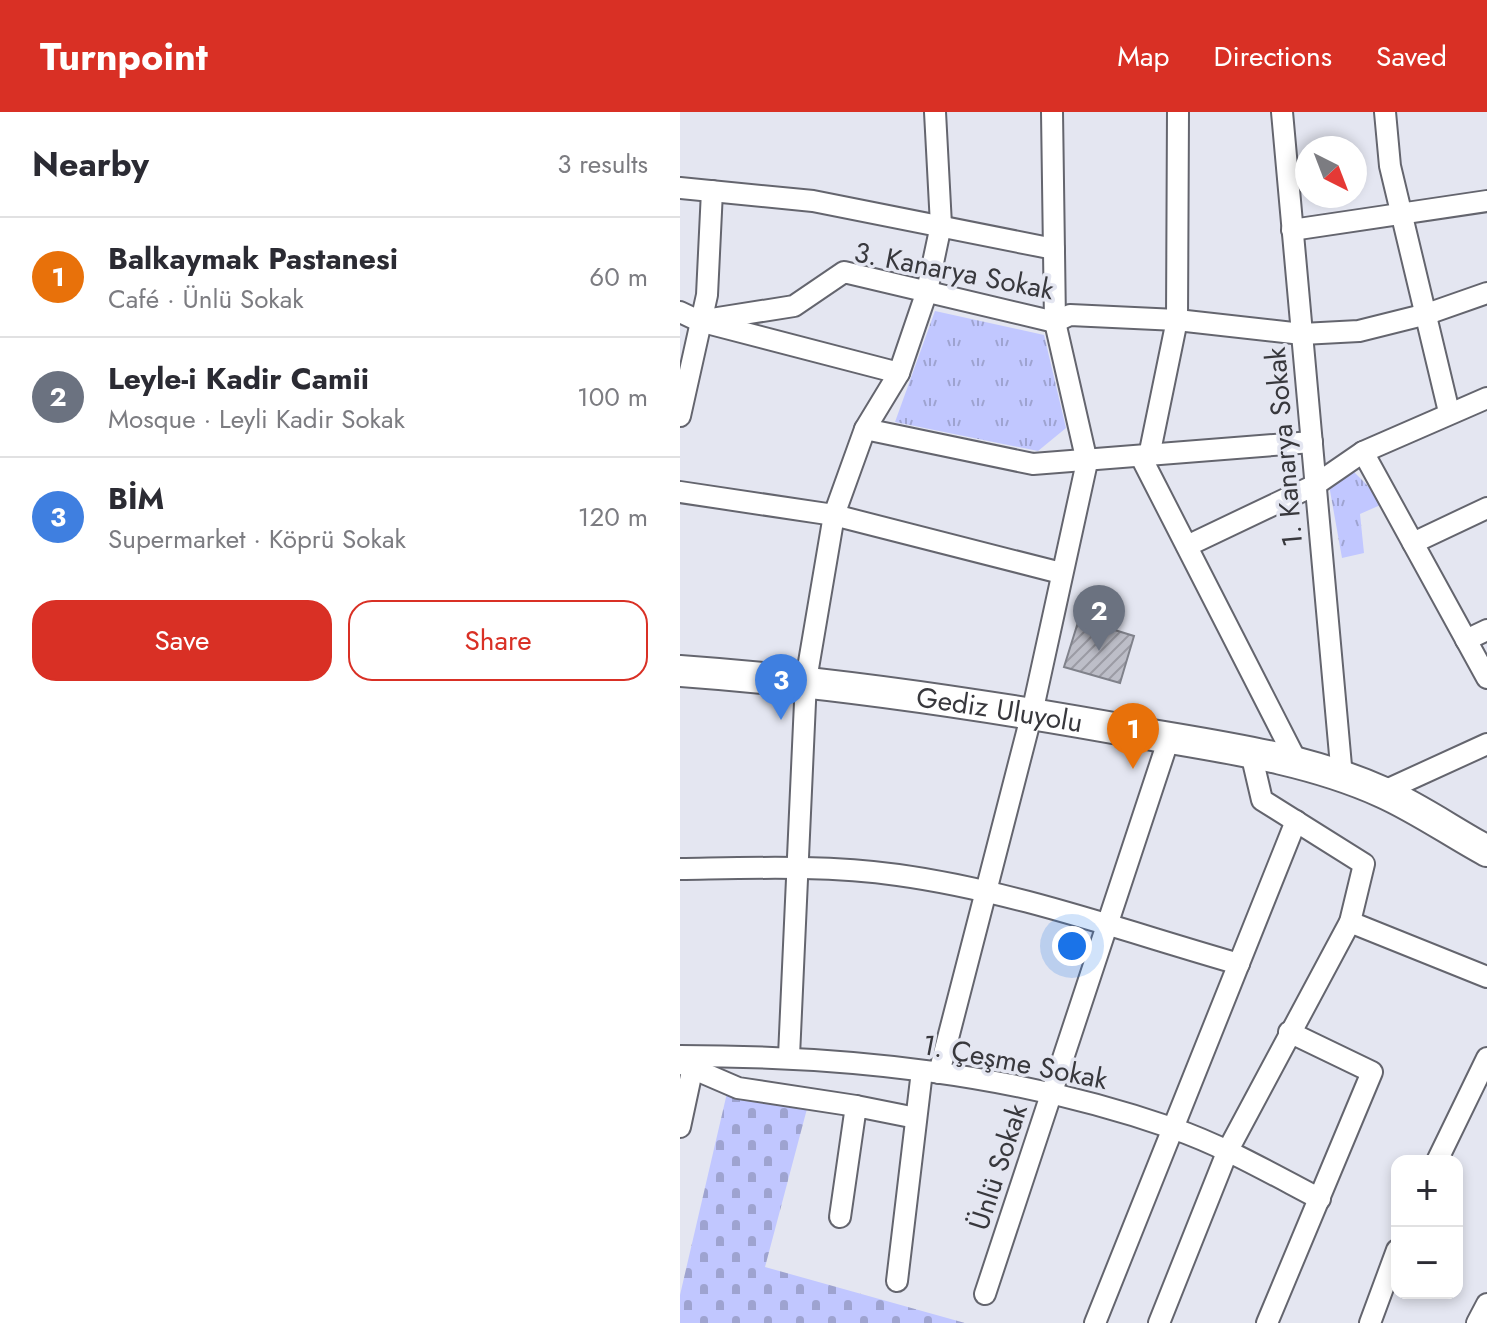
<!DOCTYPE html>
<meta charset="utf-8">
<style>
body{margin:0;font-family:Jost,sans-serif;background:#f2f2f3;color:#2b2b33}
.controls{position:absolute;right:24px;bottom:24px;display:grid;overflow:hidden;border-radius:16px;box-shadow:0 4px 12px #0003}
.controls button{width:72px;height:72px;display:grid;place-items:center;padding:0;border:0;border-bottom:2px solid #e1e1e2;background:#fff;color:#2b2b33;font:40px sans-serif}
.compass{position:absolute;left:615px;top:24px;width:72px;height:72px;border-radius:50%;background:#fff;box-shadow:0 4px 12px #0003;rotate:138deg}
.you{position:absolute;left:392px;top:834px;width:28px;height:28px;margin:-20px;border:6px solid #fff;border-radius:50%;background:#1a73e8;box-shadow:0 0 0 12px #1a73e833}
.badge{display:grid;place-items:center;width:52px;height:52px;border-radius:50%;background:#d93025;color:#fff;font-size:26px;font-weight:700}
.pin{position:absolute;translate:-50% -66px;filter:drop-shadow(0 2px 4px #0008)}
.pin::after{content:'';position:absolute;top:42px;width:28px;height:24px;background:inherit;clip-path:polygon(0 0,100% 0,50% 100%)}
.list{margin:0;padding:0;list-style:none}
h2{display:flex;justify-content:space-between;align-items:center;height:104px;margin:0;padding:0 32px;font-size:34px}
h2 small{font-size:26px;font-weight:400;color:#7c7c81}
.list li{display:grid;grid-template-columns:52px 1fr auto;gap:24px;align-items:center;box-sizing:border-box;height:120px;padding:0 32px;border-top:2px solid #e1e1e2}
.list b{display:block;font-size:30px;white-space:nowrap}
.list p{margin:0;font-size:26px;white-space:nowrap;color:#7c7c81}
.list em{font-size:26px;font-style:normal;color:#7c7c81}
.actions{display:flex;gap:16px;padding:24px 32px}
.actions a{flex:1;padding:18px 0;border:2px solid #d93025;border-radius:24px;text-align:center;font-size:28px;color:#d93025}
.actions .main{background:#d93025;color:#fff}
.map{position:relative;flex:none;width:807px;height:1211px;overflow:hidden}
header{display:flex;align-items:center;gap:48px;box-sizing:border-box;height:112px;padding:0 40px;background:#d93025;color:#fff}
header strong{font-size:38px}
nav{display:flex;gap:44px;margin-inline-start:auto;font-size:28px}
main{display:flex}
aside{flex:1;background:#fff}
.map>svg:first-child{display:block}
</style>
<header>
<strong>Turnpoint</strong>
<nav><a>Map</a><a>Directions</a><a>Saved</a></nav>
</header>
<main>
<aside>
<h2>Nearby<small>3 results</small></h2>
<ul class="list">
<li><span class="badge" style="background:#e8710a">1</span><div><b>Balkaymak Pastanesi</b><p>Café · Ünlü Sokak</p></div><em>60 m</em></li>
<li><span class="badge" style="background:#6b7280">2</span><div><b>Leyle-i Kadir Camii</b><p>Mosque · Leyli Kadir Sokak</p></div><em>100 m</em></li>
<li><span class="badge" style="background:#3f7fe0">3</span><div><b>BİM</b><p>Supermarket · Köprü Sokak</p></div><em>120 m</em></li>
</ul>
<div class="actions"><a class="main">Save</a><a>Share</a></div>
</aside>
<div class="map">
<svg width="807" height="1211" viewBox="0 0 807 1211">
<defs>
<pattern id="cemetery-stones" width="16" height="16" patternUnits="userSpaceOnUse" patternTransform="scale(2)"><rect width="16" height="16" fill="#c1c7ff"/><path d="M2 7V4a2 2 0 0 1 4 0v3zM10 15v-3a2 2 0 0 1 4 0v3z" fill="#9ea3d0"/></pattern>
<pattern id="park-tufts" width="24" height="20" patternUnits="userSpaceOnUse" patternTransform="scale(2)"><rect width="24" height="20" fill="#c1c7ff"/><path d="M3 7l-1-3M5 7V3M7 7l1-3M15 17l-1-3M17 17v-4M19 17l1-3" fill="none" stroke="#9ea3d0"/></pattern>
<pattern id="building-hatch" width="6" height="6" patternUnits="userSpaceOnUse" patternTransform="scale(2)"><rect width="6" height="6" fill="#bdbec8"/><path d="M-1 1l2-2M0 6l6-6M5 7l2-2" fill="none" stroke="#9b9ba4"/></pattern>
</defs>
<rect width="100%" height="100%" fill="#e4e6f1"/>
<path fill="url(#cemetery-stones)" d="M47 981 128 993 85 1155 285 1211H0V1183Z"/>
<g fill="url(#park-tufts)">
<path d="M255 199 364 223 386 316 358 339 215 310Z"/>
<path d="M673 359 705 391 680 402 684 441 662 446 649 373Z"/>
</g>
<path fill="url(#building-hatch)" stroke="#80828b" stroke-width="2" d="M399 507 454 524 440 571 384 555Z"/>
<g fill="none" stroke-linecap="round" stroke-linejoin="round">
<g stroke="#64656e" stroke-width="24">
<g id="street">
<path d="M602 0 662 665"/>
<path d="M705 0 710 54 769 300"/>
<path d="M0 76 133 89 374 137"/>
<path d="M612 118 807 89"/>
<path d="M0 200 19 209 219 261"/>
<path d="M19 209 114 194 164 160 375 210 390 203 497 208 622 222 679 219 747 202 807 181"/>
<path d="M0 304 27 183 32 79"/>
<path d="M185 317 353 352 632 330"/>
<path d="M683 340 807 566"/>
<path d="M469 344 497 208 498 0"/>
<path d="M461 345 618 652"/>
<path d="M0 380 154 403 381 461"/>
<path d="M733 431 807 396"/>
<path d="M507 434 635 373 683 340 807 286"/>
<path d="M786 528 807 518"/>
<path d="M702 680 807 632"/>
<path d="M0 757C72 756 146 753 218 763 334 779 447 820 559 852"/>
<path d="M670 810 807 865"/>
<path d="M0 944C166 944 334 961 492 1016 544 1034 592 1062 640 1087"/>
<path d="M109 944 126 568 154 403 185 317 219 261 247 179 261 113 255 0"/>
<path d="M0 951 58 976 176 994"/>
<path d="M259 961 352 601 407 350 375 210 372 0"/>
<path d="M0 1015 12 959"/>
<path d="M757 1049 807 946"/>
<path d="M160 1105 176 994 236 1006"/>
<path d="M217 1169 242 959"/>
<path d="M305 1182 489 626"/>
<path d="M415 1211 616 709"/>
<path d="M479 1211 548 1038 670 810 684 752 582 688 571 641"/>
<path d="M587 1211 692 960 609 920"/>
<path d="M690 1211 717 1138"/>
<path d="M797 1211 807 1192"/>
</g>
</g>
<g stroke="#64656e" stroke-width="34">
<g id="secondary">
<path id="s1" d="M0 559C155 570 308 593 461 621 541 635 627 646 702 680 738 696 772 720 807 739"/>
</g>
</g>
<use href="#street" stroke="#fff" stroke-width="20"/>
<use href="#secondary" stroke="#fff" stroke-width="30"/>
</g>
<g text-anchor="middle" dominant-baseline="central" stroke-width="7" stroke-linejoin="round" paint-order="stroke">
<g font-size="28" fill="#38383d" stroke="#e4e6f1">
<text transform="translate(274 159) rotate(11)">3. Kanarya Sokak</text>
<text transform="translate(604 335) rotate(-95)">1. Kanarya Sokak</text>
<text stroke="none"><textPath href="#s1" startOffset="322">Gediz Uluyolu</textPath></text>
<text transform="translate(335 950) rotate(11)">1. Çeşme Sokak</text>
<text transform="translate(318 1055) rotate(-72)">Ünlü Sokak</text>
</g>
</g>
</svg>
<div class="controls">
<button>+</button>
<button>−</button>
</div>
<svg class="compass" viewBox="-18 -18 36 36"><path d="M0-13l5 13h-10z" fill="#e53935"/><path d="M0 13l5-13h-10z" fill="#7c7c81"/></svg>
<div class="you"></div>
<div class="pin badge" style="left:453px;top:657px;background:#e8710a">1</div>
<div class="pin badge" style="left:419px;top:539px;background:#6b7280">2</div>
<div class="pin badge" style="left:101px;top:608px;background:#3f7fe0">3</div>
</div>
</main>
